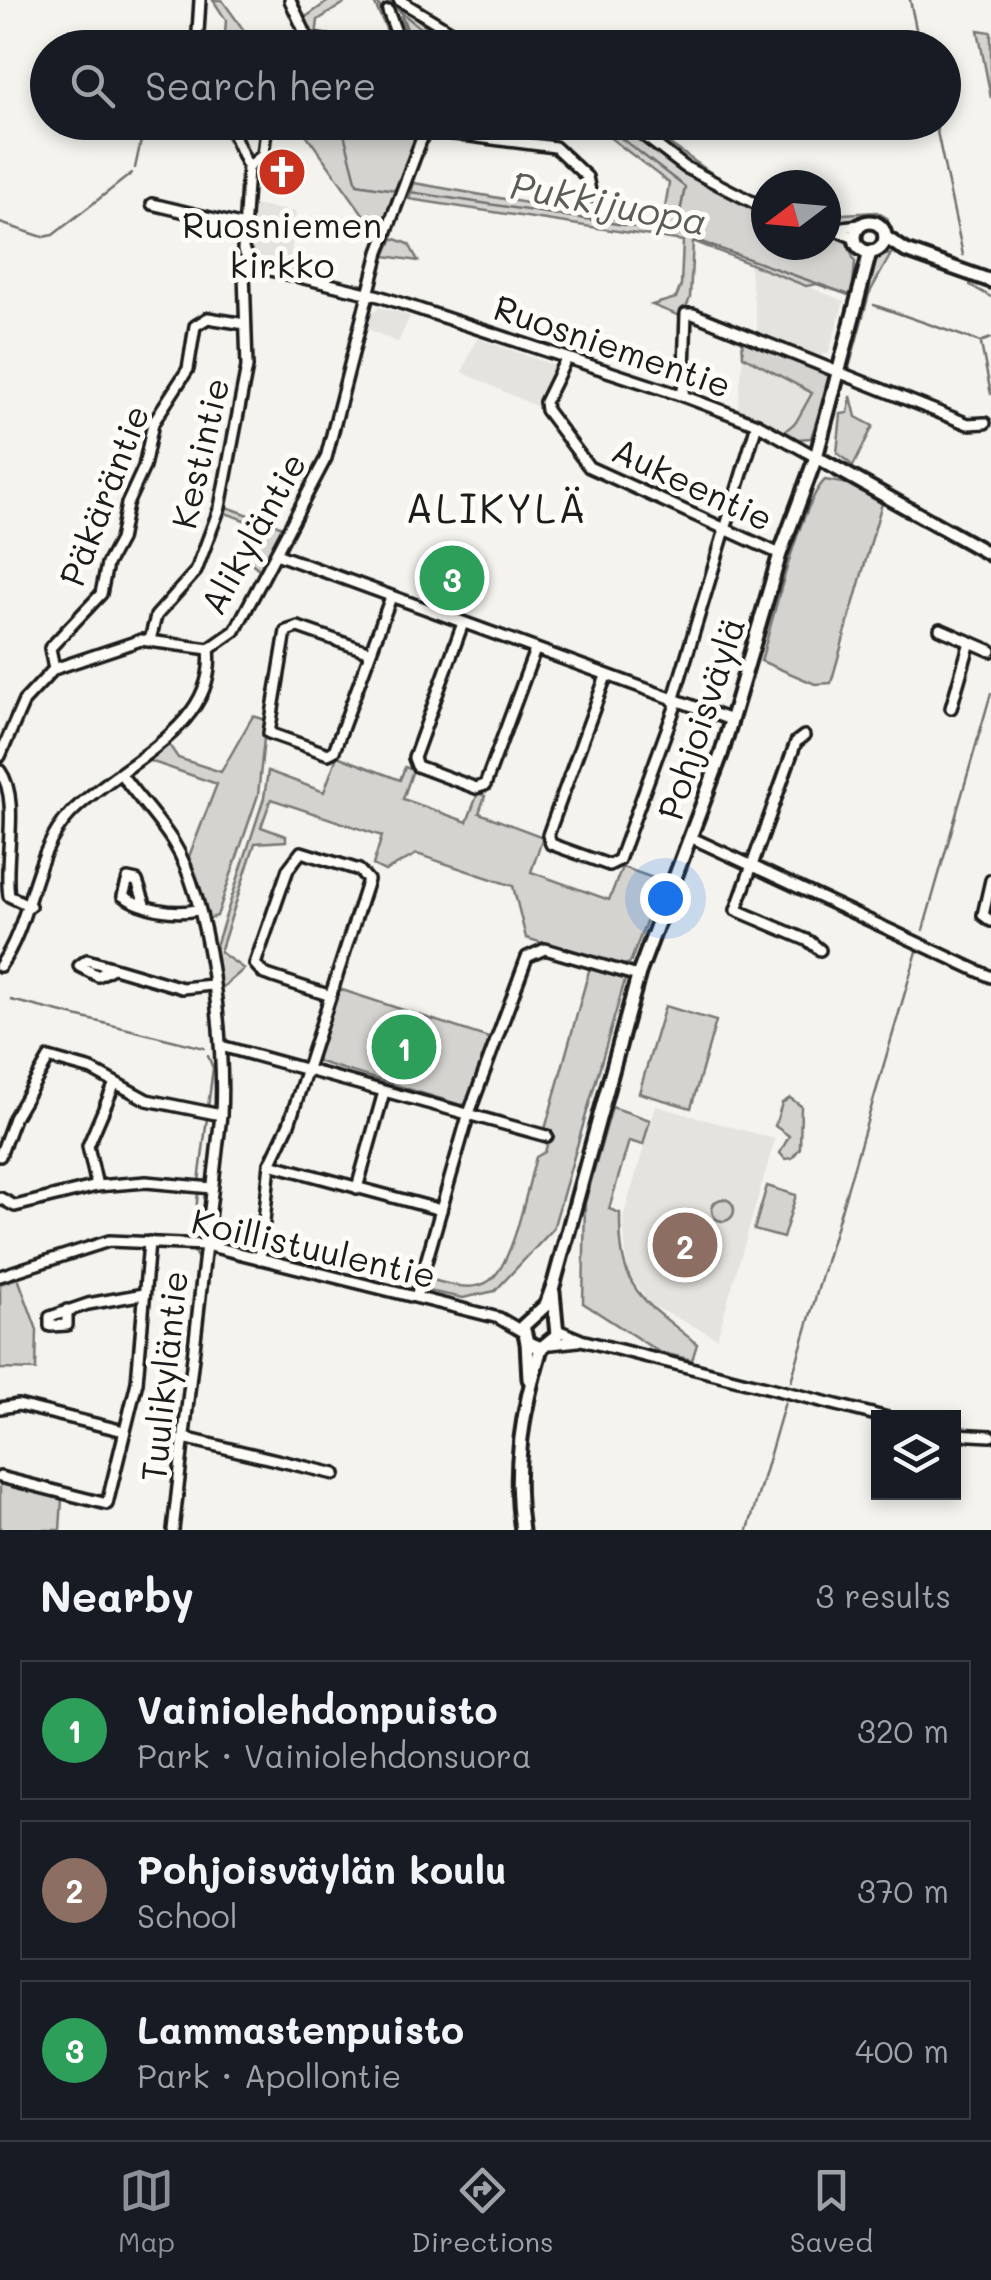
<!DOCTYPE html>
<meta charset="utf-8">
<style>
body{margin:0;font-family:Mali,sans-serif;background:#20242c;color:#f1f3f6}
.controls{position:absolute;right:30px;bottom:30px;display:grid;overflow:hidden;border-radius:0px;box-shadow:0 5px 15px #0003}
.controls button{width:90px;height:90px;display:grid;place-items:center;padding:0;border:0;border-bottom:2px solid #363941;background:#171b24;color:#f1f3f6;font:50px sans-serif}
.compass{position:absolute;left:751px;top:170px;width:90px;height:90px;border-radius:50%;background:#171b24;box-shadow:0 5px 15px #0003;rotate:254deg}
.you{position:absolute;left:665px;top:898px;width:35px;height:35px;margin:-25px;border:8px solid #fff;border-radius:50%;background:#1a73e8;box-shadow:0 0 0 15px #1a73e833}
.badge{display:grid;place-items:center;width:65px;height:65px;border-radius:50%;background:#8c9099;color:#fff;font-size:32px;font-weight:700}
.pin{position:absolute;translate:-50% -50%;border:5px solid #fff;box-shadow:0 2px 10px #0006}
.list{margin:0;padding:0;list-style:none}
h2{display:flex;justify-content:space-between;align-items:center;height:130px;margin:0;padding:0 40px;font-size:42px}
h2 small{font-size:32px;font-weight:400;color:#9ea1a6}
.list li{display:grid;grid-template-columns:65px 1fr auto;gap:30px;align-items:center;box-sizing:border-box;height:140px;margin:0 20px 20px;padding:0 20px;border:2px solid #363941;border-radius:0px}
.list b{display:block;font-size:38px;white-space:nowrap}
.list p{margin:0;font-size:32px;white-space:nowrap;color:#9ea1a6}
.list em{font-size:32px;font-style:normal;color:#9ea1a6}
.icon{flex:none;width:55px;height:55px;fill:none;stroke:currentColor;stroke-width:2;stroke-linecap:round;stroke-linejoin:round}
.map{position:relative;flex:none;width:991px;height:1530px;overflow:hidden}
.search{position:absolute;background:#171b24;box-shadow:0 5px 15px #0003;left:30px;right:30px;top:30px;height:110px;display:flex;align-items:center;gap:25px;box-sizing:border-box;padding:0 35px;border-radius:55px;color:#9ea1a6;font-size:38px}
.sheet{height:610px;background:#171b24}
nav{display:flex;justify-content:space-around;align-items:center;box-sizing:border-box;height:140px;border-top:2px solid #363941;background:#171b24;font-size:28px;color:#9ea1a6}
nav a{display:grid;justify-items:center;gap:5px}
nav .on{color:#8c9099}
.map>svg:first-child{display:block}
</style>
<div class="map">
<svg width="991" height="1530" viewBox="0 0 991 1530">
<rect width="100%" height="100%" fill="#f4f3ee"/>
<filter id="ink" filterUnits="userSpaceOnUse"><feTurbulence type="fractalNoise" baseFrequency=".01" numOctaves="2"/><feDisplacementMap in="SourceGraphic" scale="20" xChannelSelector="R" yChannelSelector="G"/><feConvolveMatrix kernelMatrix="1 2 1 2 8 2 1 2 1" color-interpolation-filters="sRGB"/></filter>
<g filter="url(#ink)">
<g fill="#e4e3de">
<path d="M252 205 296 212 290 264 259 257 252 250Z"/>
<path d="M749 263 844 301 829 352 818 357 758 333Z"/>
<path d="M379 307 410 316 398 343 368 329 371 314Z"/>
<path d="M477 338 553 365 555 373 535 406 462 372Z"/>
<path d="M743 356 812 393 796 422 785 431 738 408Z"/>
<path d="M656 1106 775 1139 717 1338 651 1305 627 1272 623 1218Z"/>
</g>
<g fill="#d4d3cf" stroke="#787876" stroke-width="2.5">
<path d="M213 0H222L256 47H224L226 20Z"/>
<path d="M330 0H349L318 20 316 37H311L303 19Z"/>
<path d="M373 0H392L454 47H412L400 17 384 7 391 38 374 44 388 33Z"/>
<path d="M978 30 991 32V98Z"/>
<path d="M298 123H422L378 235Z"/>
<path d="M591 123H619L699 182 766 214V245H826V232L845 238 855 262 852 296 817 284 806 286 693 241 690 298 682 317 652 305 676 298 681 285 683 241 409 199 414 183 652 225 663 221 669 183Z"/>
<path d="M632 123H640L727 184 766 201V205L682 160Z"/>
<path d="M877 212 887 218 895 241C889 235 886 224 879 220 866 213 842 224 826 220V215Z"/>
<path d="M393 238 409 244 418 261 385 256Z"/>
<path d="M891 254 869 294 849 368 847 362 873 257Z"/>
<path d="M742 336 831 376 811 438 798 439 785 431 796 422 812 393 743 356Z"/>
<path d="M851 396 856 417 873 426 853 466 837 453 841 414 848 413Z"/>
<path d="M825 480 848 484 882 503 831 683 815 684 761 661C772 622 800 504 825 480Z"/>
<path d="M224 506 283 527 260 570 248 560 256 532 252 523 223 512Z"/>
<path d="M253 716 266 720 258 795 217 916 208 919 188 859 217 784 147 760 168 743 178 758 221 772Z"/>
<path d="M337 756 400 780 405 767 413 770 403 799 467 822 478 793 485 796 479 813 543 837 531 872 609 900 622 867 662 881 630 963 621 966 526 938 513 886 417 854 385 871 373 865 382 836 271 799 261 827 286 836V841L255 843 220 952 244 969 217 992 212 958 264 798 268 771 324 792Z"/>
<path d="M590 967 621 974 625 980 553 1229 495 1291 463 1298 428 1291V1279C447 1283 471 1293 489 1281 514 1264 527 1187 536 1157L545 1152 550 1135 544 1133Z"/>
<path d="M336 988 492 1039 470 1103 461 1105 319 1062 316 1056Z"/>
<path d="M665 1006 716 1021 691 1108 639 1093Z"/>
<path d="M790 1098 801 1106 800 1148 792 1158 785 1159 780 1153 789 1136 775 1126 782 1103Z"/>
<path d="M612 1107 650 1120 643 1145 629 1141 609 1209 620 1213C619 1292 641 1298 697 1344L692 1360 659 1352 583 1303 585 1203Z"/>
<path d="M767 1186 796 1195 783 1238 754 1230Z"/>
<circle cx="723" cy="1210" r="11"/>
<path d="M18 1278 37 1330 36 1370 0 1369V1284Z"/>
<path d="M0 1483 62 1499 60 1530H0Z"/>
</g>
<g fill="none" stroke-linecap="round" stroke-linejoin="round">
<g stroke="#72716f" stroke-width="2.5">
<path d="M377 0 389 32"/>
<path d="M386 0 445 48"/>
<path d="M910 0 920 48"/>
<path d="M401 13 414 48"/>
<path d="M341 122 357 184 395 190"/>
<path d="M600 122 685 187 676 233"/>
<path d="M935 122 963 255"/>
<path d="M135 168 145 122"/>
<path d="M410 192 676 233 852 296"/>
<path d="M0 223 43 237 53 235 132 173"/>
<path d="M970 285 991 297"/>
<path d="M874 305 980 342 991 338"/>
<path d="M981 344 991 394"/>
<path d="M923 930 991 693"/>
<path d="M11 1000 204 1048"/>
<path d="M208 1056 213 1068 208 1107"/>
<path d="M199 1182 207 1118"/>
<path d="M194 1232 198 1192"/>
<path d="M791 1381 918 948"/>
<path d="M168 1529 199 1261 193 1250"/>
<path d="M748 1530 785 1402"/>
</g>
<g stroke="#1c1c1c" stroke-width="16">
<g id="minor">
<path d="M290 0 308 39"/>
<path d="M399 0 478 48"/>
<path d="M388 11 402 48"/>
<path d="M197 48 200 0"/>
<path d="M286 48 302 38 376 48"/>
<path d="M228 122 248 167 243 250 250 261"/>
<path d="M626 122 685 167 766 209"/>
<path d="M424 130 555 147 587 177 591 196"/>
<path d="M248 167 263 155 267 122"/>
<path d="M152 204 244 226"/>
<path d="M826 226 855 238"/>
<path d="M834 228 860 225"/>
<path d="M250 261 258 267 379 296 683 396 757 424 816 457"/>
<path d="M566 359 545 402 546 410 589 467 780 554"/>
<path d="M683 396 686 314H693L968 424 985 423"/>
<path d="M276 554 731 720"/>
<path d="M463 623 414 758 417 766 476 788 485 785 535 650"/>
<path d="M940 629 991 651"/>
<path d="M150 640 156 616 196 571 220 507 247 367 244 272 250 261"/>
<path d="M370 652 298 627 286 631 269 733 328 754 334 751 391 597"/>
<path d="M54 669 50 648 101 594 107 564 120 540 127 504 144 467 153 423 188 369 195 326 208 318 245 324"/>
<path d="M606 676 548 835 551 844 609 865 619 860 677 702"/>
<path d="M673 701 757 424"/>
<path d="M951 708 970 642"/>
<path d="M804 736 796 742 736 910 809 941 820 950"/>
<path d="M0 756 24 701 54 669 141 640 209 649 235 631 326 458 379 252 428 122"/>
<path d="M0 771C21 800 3 860 9 896L30 906"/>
<path d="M121 774C137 797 158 818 173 842 211 903 225 1044 221 1115L173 1530"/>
<path d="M690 837 991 977"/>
<path d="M991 880 983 915 991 921"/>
<path d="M145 904 137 881 128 879 123 896C144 909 173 915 197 910"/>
<path d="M0 966C33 920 31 854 71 813 118 764 218 729 209 649"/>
<path d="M113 968 98 976 79 966 87 960 182 988 212 985"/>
<path d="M221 1046 547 1136"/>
<path d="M0 1156 14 1118 49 1058 92 1070 147 1100 221 1115"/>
<path d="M270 1164 441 1210"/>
<path d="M97 1186 88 1146 115 1083"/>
<path d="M357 1188 384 1092"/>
<path d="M0 1198 15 1206 97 1186 146 1182 212 1188"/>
<path d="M260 1259 270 1164 289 1124 368 880 359 870 301 852 288 869 255 964 264 974 328 995"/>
<path d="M0 1276 109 1241 206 1245 499 1318 523 1332"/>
<path d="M416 1297 468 1116 527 957 545 949 638 976"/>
<path d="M67 1310V1325L50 1326V1317L88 1304 144 1294"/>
<path d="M557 1330 581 1340 888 1418"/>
<path d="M551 1344 578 1341"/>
<path d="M0 1408 18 1405 124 1431"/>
<path d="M954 1434 991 1436"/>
<path d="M184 1438 335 1474"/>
<path d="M0 1477 107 1504 137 1382 149 1242"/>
</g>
</g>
<g stroke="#1c1c1c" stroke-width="19">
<g id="major">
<circle cx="870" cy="237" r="15"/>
<path d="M885 237 906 251 991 281"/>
<path d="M816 457 991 555"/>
<path d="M527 1342 529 1379"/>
<path d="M541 1348 527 1342 523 1326 546 1305 554 1283 639 973 721 755 780 554 816 457 870 252"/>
<path d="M541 1348 557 1335 553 1292"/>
<path d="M522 1530C512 1468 523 1408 541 1348"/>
</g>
</g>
<use href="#minor" stroke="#fdfcf7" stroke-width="9"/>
<use href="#major" stroke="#fdfcf7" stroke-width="11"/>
</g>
</g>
<defs>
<g id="church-disc" transform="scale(2.5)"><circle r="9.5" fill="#c8321e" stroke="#fdfcf7"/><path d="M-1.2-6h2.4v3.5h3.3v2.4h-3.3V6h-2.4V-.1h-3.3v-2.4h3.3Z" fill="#fff"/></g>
</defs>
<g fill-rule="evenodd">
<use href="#church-disc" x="282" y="172"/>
</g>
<g text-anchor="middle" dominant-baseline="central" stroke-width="10" stroke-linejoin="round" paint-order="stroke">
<g font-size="35" fill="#1c1c1c" stroke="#fdfcf7">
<text x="282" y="224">Ruosniemen<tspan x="282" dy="40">kirkko</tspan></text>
</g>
<g font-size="35" fill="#1c1c1c" stroke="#fdfcf7">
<text transform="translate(613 345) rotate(19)">Ruosniementie</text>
<text transform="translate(199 453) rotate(-77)">Kestintie</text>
<text transform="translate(693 483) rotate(25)">Aukeentie</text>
<text transform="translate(103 495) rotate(-69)">Päkäräntie</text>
<text transform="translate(252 533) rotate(-61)">Alikyläntie</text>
<text transform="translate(700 718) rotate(-72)">Pohjoisväylä</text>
<text transform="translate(314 1247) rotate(13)">Koillistuulentie</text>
<text transform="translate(163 1376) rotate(-84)">Tuulikyläntie</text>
</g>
<g font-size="38" font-style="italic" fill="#5c5c5a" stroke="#fdfcf7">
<text transform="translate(609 202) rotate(11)">Pukkijuopa</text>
</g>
<g font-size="40" letter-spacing="2.5" fill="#1c1c1c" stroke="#fdfcf7">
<text x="497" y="507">ALIKYLÄ</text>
</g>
</g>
</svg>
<div class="controls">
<button><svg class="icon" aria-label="layers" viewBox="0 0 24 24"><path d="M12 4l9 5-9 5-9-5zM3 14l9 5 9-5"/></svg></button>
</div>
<svg class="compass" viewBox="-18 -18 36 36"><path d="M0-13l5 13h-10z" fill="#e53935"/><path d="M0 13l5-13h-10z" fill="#9ea1a6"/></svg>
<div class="you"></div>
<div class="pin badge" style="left:404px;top:1047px;background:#2e9e5b">1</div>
<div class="pin badge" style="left:685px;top:1245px;background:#8d6e63">2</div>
<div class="pin badge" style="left:452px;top:578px;background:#2e9e5b">3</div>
<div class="search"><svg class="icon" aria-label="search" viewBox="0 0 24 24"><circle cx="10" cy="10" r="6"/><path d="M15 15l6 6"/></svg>Search here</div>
</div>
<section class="sheet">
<h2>Nearby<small>3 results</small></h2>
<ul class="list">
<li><span class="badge" style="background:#2e9e5b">1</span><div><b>Vainiolehdonpuisto</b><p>Park · Vainiolehdonsuora</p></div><em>320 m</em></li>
<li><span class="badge" style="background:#8d6e63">2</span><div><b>Pohjoisväylän koulu</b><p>School</p></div><em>370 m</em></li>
<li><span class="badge" style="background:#2e9e5b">3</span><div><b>Lammastenpuisto</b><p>Park · Apollontie</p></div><em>400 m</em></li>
</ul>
</section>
<nav>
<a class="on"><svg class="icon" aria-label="map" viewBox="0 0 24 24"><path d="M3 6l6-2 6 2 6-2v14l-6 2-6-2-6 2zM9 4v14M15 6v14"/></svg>Map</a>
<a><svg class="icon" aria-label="directions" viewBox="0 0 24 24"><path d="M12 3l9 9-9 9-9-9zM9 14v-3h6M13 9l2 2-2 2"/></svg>Directions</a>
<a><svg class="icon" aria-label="saved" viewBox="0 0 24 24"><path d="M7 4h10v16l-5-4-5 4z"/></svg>Saved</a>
</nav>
